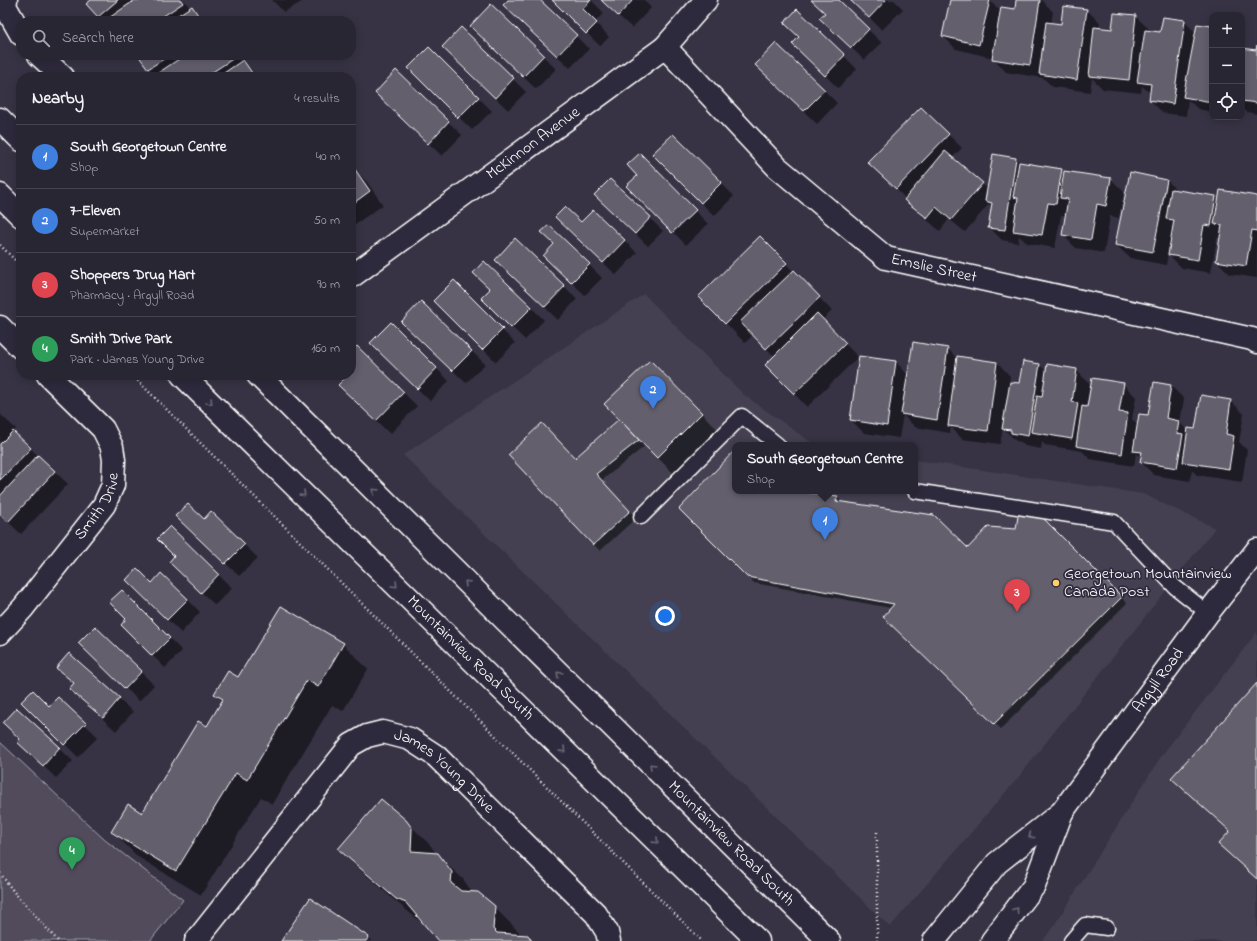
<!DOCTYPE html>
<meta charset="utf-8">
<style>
body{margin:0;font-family:"Indie Flower",sans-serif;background:#353240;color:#f1f3f6}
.controls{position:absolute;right:12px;top:12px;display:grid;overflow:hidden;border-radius:8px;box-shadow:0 2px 10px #0003}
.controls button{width:36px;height:36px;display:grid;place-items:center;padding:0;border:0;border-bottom:1px solid #45434f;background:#292634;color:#f1f3f6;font:20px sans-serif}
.you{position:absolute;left:665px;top:616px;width:14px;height:14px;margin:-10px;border:3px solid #fff;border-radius:50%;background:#1a73e8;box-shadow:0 0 0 6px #1a73e833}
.badge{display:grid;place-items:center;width:26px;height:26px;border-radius:50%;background:#8abfa5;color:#fff;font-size:13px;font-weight:700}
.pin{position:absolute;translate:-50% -33px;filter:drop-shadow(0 1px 2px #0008)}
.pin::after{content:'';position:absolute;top:21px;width:14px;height:12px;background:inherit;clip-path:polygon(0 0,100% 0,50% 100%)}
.popup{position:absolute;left:732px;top:442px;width:186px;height:52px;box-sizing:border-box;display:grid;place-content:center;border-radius:8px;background:#292634;filter:drop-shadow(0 1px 3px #0005);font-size:13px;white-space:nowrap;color:#a5a5ac}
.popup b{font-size:15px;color:#f1f3f6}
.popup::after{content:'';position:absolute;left:50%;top:100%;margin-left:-8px;border:8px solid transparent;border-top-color:#292634}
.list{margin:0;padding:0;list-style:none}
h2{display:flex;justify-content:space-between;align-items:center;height:52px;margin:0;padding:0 16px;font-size:17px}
h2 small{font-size:13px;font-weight:400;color:#a5a5ac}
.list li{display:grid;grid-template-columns:26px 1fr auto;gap:12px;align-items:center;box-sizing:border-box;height:64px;padding:0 16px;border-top:1px solid #45434f}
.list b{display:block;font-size:15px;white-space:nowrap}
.list p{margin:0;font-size:13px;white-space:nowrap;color:#a5a5ac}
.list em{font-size:13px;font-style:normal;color:#a5a5ac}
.icon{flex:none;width:22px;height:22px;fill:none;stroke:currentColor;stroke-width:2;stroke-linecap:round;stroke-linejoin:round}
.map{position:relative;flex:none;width:1257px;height:941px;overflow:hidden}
.search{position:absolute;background:#292634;box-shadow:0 2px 10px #0003;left:16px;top:16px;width:340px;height:44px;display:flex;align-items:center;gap:10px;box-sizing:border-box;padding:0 14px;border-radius:16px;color:#a5a5ac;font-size:15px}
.panel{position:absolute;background:#292634;box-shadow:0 2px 10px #0003;left:16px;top:72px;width:340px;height:308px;border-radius:16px}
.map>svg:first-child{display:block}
</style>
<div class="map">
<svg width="1257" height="941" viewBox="0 0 1257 941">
<rect width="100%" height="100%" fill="#373345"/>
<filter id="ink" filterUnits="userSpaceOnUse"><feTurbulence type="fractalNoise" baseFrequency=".025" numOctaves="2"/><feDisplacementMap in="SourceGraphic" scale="8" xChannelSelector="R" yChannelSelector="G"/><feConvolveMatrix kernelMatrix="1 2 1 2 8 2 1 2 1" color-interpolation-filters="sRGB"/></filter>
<g filter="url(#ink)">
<g fill="#444051">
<path d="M644 294 744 395 815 445H735V491H915V460L1143 494 1215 528 1017 779 890 927 403 455Z"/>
<path d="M1257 632V941H1043L1059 918 1162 755Z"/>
</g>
<path fill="#514c5c" stroke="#a8a6ae" d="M0 742 105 840 183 900 150 941H0Z"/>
<g fill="#0007">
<path d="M92 0H184L190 8 192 7 205 21H102L88 4Z"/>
<path d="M272 0H305L284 12Z"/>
<path d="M509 0H539L589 49 570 68 518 18Z"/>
<path d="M553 0H591L604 13 595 22 609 37 600 46Z"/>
<path d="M601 0H644L651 8 632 28Z"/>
<path d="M812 0H837L882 43 864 60 834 31 825 13Z"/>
<path d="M851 0H894L903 9 882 30Z"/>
<path d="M951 0H992L991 2 1001 11H1016L1017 0H1042L1053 12 1051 24 1062 25 1064 7 1087 10 1100 23 1099 28 1113 30 1135 16 1149 29 1148 31 1161 33 1184 21 1196 33 1212 27V112L1198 109 1188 100 1186 116 1163 113 1150 100 1151 94 1142 86 1141 93 1103 89 1092 78 1090 92 1053 87 1043 78 1006 72 993 58 956 49 943 36Z"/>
<path d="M785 23 844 56 857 69 838 88 806 57 800 38Z"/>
<path d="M461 28 526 92 508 110 443 47Z"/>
<path d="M484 39 543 56 556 69 536 89Z"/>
<path d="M429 49 492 111 472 130 409 68Z"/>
<path d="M1242 49 1257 51V114L1247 112 1242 107Z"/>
<path d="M139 55H236L241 63 243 61 258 77H157L149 69Z"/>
<path d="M396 72 462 135 442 156 389 106Z"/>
<path d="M769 78 824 90 837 103 817 124Z"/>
<path d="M921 108 962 148 952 158 988 189 993 155 1016 159 1020 163 1061 170 1065 173 1111 179 1124 192 1119 218 1110 216 1104 253 1076 248 1063 235 1066 216 1061 215 1055 248 1027 243 1019 236 1018 243 1002 240 989 227 992 207 989 204 965 232 949 219 940 231 919 213 906 200V199L882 175Z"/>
<path d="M673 135 734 196 714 216 654 154Z"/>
<path d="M640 155 708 224 686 245 627 186 638 176Z"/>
<path d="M354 169 367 182 383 205 351 227V171Z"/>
<path d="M610 180 663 231 648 246 608 208Z"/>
<path d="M1167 180 1177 191 1215 197 1219 201 1257 197V278L1230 274 1217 261 1221 238H1217L1211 273 1182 268 1168 254 1166 265 1130 258 1116 245Z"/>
<path d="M581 223 624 240 637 253 616 275 570 230Z"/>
<path d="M760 237 832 311 822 320 858 357 807 407 766 365 774 356 753 335 745 343 700 297Z"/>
<path d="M589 265 602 278 585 295 557 269Z"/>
<path d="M509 273 564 286 577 299 558 320Z"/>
<path d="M454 282 515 343 496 362 435 301Z"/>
<path d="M482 298 531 307 544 320 525 340Z"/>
<path d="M421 302 485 364 466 383 416 335Z"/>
<path d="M391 323 449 381 430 401 371 343Z"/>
<path d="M913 343 948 349 958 359 997 362 1010 376 1009 383 1020 384 1040 365 1047 372 1076 370 1090 384 1086 408H1088L1123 384 1136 397 1132 419 1138 425 1149 416 1155 383 1171 386 1184 399 1180 423 1189 432 1196 430 1201 396 1231 401 1244 414 1239 442 1247 450 1242 482 1197 475 1192 470 1190 481 1154 475 1141 462 1142 459 1136 453 1134 466 1090 459 1082 451 1045 445 1042 442 1041 449 1025 446 1021 442 1016 441 1003 428 1000 444 962 439 951 427 950 433 915 427 903 415 899 438 864 433 851 420 896 362 908 375Z"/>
<path d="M357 347 417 406 390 434 353 398 349 375H351V373L354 370 351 367V354Z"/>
<path d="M650 361 721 433 676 476 641 441 640 442 644 447 601 481 636 518 600 551 509 455 575 459 620 419Z"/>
<path d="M0 414 16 429 13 432 68 484 21 534 0 514Z"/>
<path d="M735 451V491H792L837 497 843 503 968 549 1016 530 1038 514 1127 603 1001 729 885 617 891 608 754 583 680 509Z"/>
<path d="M211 513 258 558 239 576 190 529 204 520Z"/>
<path d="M170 528 232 588 215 605 183 575 175 556Z"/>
<path d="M152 584 187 599 200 612 181 633 140 593Z"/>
<path d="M122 591 182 651 165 668 122 625 127 619Z"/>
<path d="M282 607 343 644 368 669 343 711 332 705 272 804 261 797 201 895 138 857 113 832 142 814 207 728 223 702 215 694 238 679Z"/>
<path d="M95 627 154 685 139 701 92 656Z"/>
<path d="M69 655 133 712 116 731 70 689 74 684 58 667Z"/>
<path d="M58 698 98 737 78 757 22 702 49 708Z"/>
<path d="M17 709 73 761 56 778 18 742 21 740Z"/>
<path d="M405 820 431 846 436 854 463 879 472 892 494 907 519 932V935L527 936 533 941H439L427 926 422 923 394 900 365 874 340 849Z"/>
<path d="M368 937 372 941H282Z"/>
</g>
<g fill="#635f6d" stroke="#fff">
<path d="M91 0H118L98 17 86 4Z"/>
<path d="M135 0H181L183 3 156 21H106V20Z"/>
<path d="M508 0H540L577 35 557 56 503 5Z"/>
<path d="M552 0H591L583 9 597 23 586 34Z"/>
<path d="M601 0H633L618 16Z"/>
<path d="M811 0H839L869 29 851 48 819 18 825 13Z"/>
<path d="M850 0H886L869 18Z"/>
<path d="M950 0H990L979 45 942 36Z"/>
<path d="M1016 0H1040L1030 65 992 59 1001 7 1015 9Z"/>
<path d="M491 4 544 55 523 77 470 26Z"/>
<path d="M192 6 202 21H169Z"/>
<path d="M1063 6 1087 9 1077 80 1039 74 1046 22 1061 24Z"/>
<path d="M797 9 845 55 825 76 792 44 799 37 784 23Z"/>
<path d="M1114 13 1136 15 1129 80 1089 76 1094 27 1112 29Z"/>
<path d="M1163 17 1185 20 1173 104 1149 100 1151 84 1137 82 1145 30 1160 32Z"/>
<path d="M1197 24 1212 26V102L1183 97Z"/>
<path d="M461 27 514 78 495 98 442 47Z"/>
<path d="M776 43 825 90 804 111 755 65Z"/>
<path d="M1257 45V103L1242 101V48L1256 50Z"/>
<path d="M429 47 479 97 458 118 408 68Z"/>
<path d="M138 55H170L148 69Z"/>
<path d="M185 55H233L234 58 205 77H161L158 73Z"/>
<path d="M243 60 255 77H218Z"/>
<path d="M396 70 449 121 428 144 375 93Z"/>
<path d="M921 107 949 134 896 189 867 162Z"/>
<path d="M673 134 722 182 701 203 652 154Z"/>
<path d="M945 151 983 183 951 220 936 207 927 218 904 200Z"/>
<path d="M640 153 696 210 672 233 626 186 637 176 627 165Z"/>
<path d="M993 154 1016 158 1005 230 988 228 992 203 985 201Z"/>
<path d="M1019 162 1062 169 1056 204 1048 203 1042 235 1013 231 1018 198 1013 197Z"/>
<path d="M354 168 370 191 351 205V169Z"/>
<path d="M1064 171 1111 178 1106 206 1097 204 1091 240 1062 235 1068 199 1060 198Z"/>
<path d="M1130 172 1167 180 1153 252 1115 245Z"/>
<path d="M610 179 651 217 635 234 594 195Z"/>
<path d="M1171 189 1216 196 1211 226 1204 225 1198 260 1168 255 1174 220 1166 219Z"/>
<path d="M1220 190 1257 196V231L1252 230 1246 266 1216 261 1222 225 1214 224Z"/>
<path d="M565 207 581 222 593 210 625 240 603 263 555 217Z"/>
<path d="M549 225 590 264 571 283 543 256 554 244 541 232Z"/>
<path d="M760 236 787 263 725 324 698 297Z"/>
<path d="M515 238 565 286 545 307 495 260Z"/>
<path d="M484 261 532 307 511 328 481 298 490 289 473 273Z"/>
<path d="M794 270 820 297 766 349 740 322Z"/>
<path d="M454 280 503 329 482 350 433 301Z"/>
<path d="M421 301 472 351 452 371 401 322Z"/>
<path d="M817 313 846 343 794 394 765 365Z"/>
<path d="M391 322 437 368 417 389 370 343Z"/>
<path d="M913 342 948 348 937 420 901 414Z"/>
<path d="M357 346 404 392 376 421 338 385 348 375H351V371L353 370 351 368V352Z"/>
<path d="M859 356 896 361 887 426 850 420Z"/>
<path d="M957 356 997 362 988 431 948 426Z"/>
<path d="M650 360 702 413 657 458 604 404Z"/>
<path d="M1023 361 1040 364 1028 436 1011 433V430L1002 429 1010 382 1019 383Z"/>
<path d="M1047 364 1077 369 1072 402 1078 403 1072 439 1031 432 1037 396 1042 397Z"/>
<path d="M1092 378 1124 383 1119 412 1128 413 1122 454 1076 446 1082 406 1087 407Z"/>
<path d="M1154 382 1171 385 1166 418 1179 421 1177 433 1183 434 1177 468 1140 462 1142 452 1133 451 1139 414 1148 415Z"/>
<path d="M1201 395 1231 400 1226 434 1234 436 1229 469 1183 462 1188 428 1195 429Z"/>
<path d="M619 419 639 440 596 474 630 511 593 545 508 455 542 423 575 458Z"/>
<path d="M13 431 31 448 0 480V444Z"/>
<path d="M735 450V491H795L838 496 836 501 934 515 968 548 988 527 1016 529 1019 510 1038 513 1122 597 994 724 883 617 894 604 747 577 679 509Z"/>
<path d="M38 455 55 471 8 522 0 515V496Z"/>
<path d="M188 504 204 519 211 511 245 544 225 564 175 516Z"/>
<path d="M170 526 219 574 201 593 169 562 174 556 157 539Z"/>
<path d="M137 568 152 583 161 573 188 599 167 620 126 580Z"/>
<path d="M122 590 170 638 152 656 121 625 126 619 109 602Z"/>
<path d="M281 606 344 643 318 687 307 680 247 780 236 773 176 871 111 832 128 804 142 813 198 721 207 726 223 699 214 694 228 671 238 677Z"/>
<path d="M95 626 142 671 125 689 78 643Z"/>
<path d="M69 653 120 698 103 718 69 689 74 683 56 668Z"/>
<path d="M1257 683V879L1218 844 1230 831 1171 778Z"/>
<path d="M33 690 49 706 58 697 86 723 64 745 21 702Z"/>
<path d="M17 708 60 747 43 766 17 742 20 739 3 723Z"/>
<path d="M381 799 406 820 412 828 411 851 438 853 452 872 451 883 461 891 478 892 495 906 493 929 497 933 528 935 532 941H438L406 903 396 899 338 849Z"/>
<path d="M310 898 369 937 366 941H281Z"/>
</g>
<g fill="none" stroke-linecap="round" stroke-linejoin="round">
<g stroke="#fff" stroke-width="17">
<g id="service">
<path d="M915 491 1114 522 1175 587 1208 613"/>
<path d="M641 517 742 416 778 445"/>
<path d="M1071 941 1085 925 1107 928"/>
</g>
</g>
<g stroke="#fff" stroke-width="25">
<g id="minor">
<path d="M6 0 5 6 21 34"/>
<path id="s1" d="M665 47 777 167 886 258 1252 339 1257 342"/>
<path d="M39 55 63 77"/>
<path id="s2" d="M351 277 665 47 706 0"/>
<path d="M0 327 21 348"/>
<path id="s3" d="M0 633 23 608 104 505 113 485 114 460 112 447 103 429 48 375"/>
<path id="s4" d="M196 941 351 745 367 736 383 732 410 739 436 756 596 914 607 932 609 941"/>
</g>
</g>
<g stroke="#fff" stroke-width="25">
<g id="tertiary">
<path id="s5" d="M934 941 997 863 1062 812 1208 613 1257 550"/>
<path d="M992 941 1034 886 1062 812"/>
</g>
</g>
<g stroke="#fff" stroke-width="25">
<g id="secondary">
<path d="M0 119 21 140"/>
<path d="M0 195 21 216"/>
<path id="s6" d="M182 375 758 941"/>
<path id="s7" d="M258 375 829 941"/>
</g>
</g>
<g stroke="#fff" stroke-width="2.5" stroke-dasharray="1 3" stroke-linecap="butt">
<path d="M0 245 21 266"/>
<path d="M132 375 702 941"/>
<path d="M877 832V941"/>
<path d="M0 873 14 892 58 941"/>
</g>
<use href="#service" stroke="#2f2a3d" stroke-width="14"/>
<use href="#minor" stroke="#2f2a3d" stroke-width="22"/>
<use href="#tertiary" stroke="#2f2a3d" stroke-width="22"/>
<use href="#secondary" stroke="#2f2a3d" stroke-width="22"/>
</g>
<defs><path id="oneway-chevron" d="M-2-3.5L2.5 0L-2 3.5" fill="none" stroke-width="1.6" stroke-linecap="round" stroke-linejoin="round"/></defs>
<g stroke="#6d6a77">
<use href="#oneway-chevron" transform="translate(210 402) rotate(45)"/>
<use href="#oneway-chevron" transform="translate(375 491) rotate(-135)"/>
<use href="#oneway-chevron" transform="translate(303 494) rotate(45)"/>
<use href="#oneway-chevron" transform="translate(467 583) rotate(-135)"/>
<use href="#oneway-chevron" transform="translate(395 585) rotate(45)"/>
<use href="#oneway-chevron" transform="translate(559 674) rotate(-135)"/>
<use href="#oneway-chevron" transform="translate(563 750) rotate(44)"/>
<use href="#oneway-chevron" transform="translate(652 766) rotate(-135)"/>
<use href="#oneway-chevron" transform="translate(1031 836) rotate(142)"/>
<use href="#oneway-chevron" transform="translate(656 841) rotate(44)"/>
<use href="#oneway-chevron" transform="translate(1016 910) rotate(-53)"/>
</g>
</g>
<circle fill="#ffd166" stroke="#2f2a3d" stroke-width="1.5" cx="1056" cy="583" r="4"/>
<g text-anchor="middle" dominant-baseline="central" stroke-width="3.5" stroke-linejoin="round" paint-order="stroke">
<g font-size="16" fill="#fff" stroke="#2f2a3d">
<text stroke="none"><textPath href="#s2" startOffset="226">McKinnon Avenue</textPath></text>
<text stroke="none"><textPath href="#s1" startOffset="355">Emslie Street</textPath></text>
<text stroke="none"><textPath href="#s3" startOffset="161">Smith Drive</textPath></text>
<text stroke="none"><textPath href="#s6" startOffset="404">Mountainview Road South</textPath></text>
<text stroke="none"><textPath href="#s5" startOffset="346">Argyll Road</textPath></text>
<text stroke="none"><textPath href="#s4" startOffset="359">James Young Drive</textPath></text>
<text stroke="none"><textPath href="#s7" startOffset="666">Mountainview Road South</textPath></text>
</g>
<g font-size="16" fill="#fff" stroke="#2f2a3d" text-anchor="start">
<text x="1064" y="574">Georgetown Mountainview<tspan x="1064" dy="18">Canada Post</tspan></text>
</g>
</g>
</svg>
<div class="controls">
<button>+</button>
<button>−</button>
<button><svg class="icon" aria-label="locate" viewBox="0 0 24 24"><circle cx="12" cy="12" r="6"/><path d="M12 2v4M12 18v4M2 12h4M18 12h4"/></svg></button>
</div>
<div class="you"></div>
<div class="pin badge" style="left:825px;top:540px;background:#3f7fe0">1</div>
<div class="popup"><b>South Georgetown Centre</b>Shop</div>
<div class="pin badge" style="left:653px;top:409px;background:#3f7fe0">2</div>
<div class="pin badge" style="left:1017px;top:612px;background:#e0444e">3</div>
<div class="pin badge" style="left:72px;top:870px;background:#2e9e5b">4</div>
<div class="search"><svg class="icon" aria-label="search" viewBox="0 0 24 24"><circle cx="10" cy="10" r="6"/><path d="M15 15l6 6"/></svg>Search here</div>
<section class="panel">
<h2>Nearby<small>4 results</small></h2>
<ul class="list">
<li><span class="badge" style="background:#3f7fe0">1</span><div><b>South Georgetown Centre</b><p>Shop</p></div><em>40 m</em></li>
<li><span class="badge" style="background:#3f7fe0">2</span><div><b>7-Eleven</b><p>Supermarket</p></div><em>50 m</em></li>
<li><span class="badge" style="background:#e0444e">3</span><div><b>Shoppers Drug Mart</b><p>Pharmacy · Argyll Road</p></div><em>90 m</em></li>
<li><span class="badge" style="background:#2e9e5b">4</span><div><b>Smith Drive Park</b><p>Park · James Young Drive</p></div><em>160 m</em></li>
</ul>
</section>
</div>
